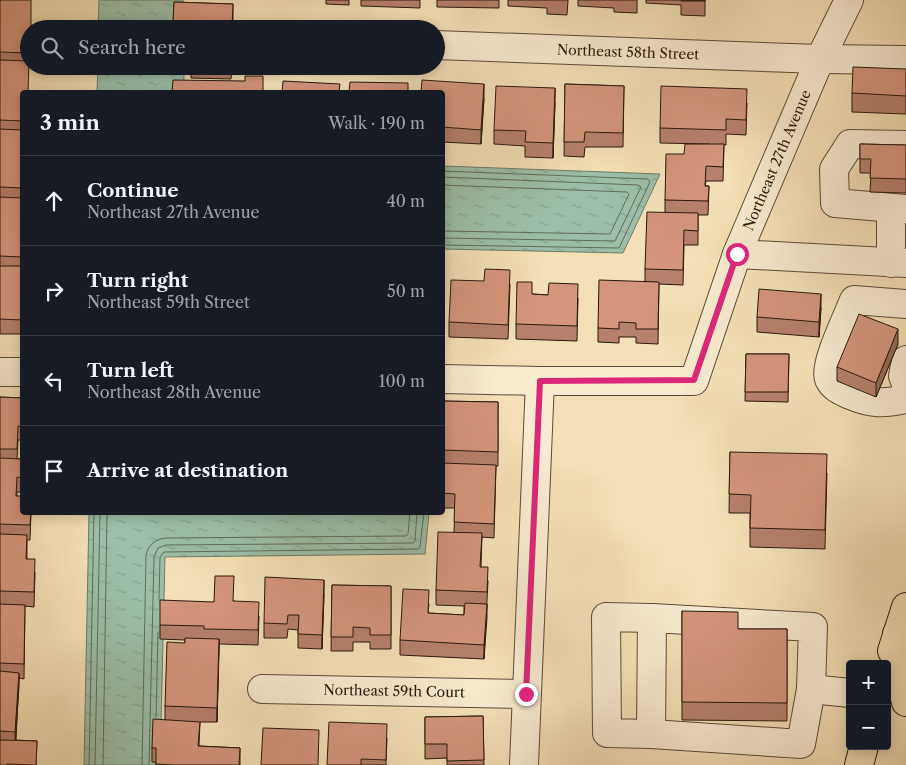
<!DOCTYPE html>
<meta charset="utf-8">
<style>
body{margin:0;font-family:"Libre Caslon Text",serif;background:#242831;color:#f1f3f6}
.controls{position:absolute;right:15px;bottom:15px;display:grid;overflow:hidden;border-radius:5px;box-shadow:0 2px 12px #0003}
.controls button{width:45px;height:45px;display:grid;place-items:center;padding:0;border:0;border-bottom:1px solid #363941;background:#171b24;color:#f1f3f6;font:25px sans-serif}
.stop{position:absolute;width:15px;height:15px;margin:-11px;border:4px solid #db2777;border-radius:50%;background:#fff}
.stop.end{background:#db2777;border-color:#fff;box-shadow:0 1px 5px #0008}
.list{margin:0;padding:0;list-style:none}
h2{display:flex;justify-content:space-between;align-items:center;height:65px;margin:0;padding:0 20px;font-size:21px}
h2 small{font-size:16px;font-weight:400;color:#9ea1a6}
.list li{display:grid;grid-template-columns:32px 1fr auto;gap:15px;align-items:center;box-sizing:border-box;height:90px;padding:0 20px;border-top:1px solid #363941}
.list b{display:block;font-size:19px;white-space:nowrap}
.list p{margin:0;font-size:16px;white-space:nowrap;color:#9ea1a6}
.list em{font-size:16px;font-style:normal;color:#9ea1a6}
.icon{flex:none;width:28px;height:28px;fill:none;stroke:currentColor;stroke-width:2;stroke-linecap:round;stroke-linejoin:round}
.map{position:relative;flex:none;width:906px;height:765px;overflow:hidden}
.search{position:absolute;background:#171b24;box-shadow:0 2px 12px #0003;left:20px;top:20px;width:425px;height:55px;display:flex;align-items:center;gap:12px;box-sizing:border-box;padding:0 18px;border-radius:28px;color:#9ea1a6;font-size:19px}
.panel{position:absolute;background:#171b24;box-shadow:0 2px 12px #0003;left:20px;top:90px;width:425px;height:425px;border-radius:5px}
.map>svg:first-child{display:block}
</style>
<div class="map">
<svg width="906" height="765" viewBox="0 0 906 765">
<defs>
<pattern id="water-ripples" width="26" height="14" patternUnits="userSpaceOnUse" patternTransform="scale(1.25)"><rect width="26" height="14" fill="#9cbea9"/><path d="M2 4q2-2 4 0t4 0M15 11q2-2 4 0t4 0" fill="none" stroke="#86a390"/></pattern>
</defs>
<rect width="100%" height="100%" fill="#f4e0b6"/>
<filter id="stains"><feTurbulence type="fractalNoise" baseFrequency=".004" numOctaves="4"/><feColorMatrix values="0 0 0 0 .2 0 0 0 0 .09 0 0 0 0 .02 0 0 0 .5 -.17"/></filter>
<radialGradient id="worn" r=".72"><stop offset=".6" stop-color="#630" stop-opacity="0"/><stop offset="1" stop-color="#630" stop-opacity=".3"/></radialGradient>
<g fill="url(#water-ripples)" stroke="#6e7c69">
<path d="M99 0H183V29H98Z"/>
<path d="M98 66H184V92H97Z"/>
<path d="M443 166 660 174 623 253 443 249Z"/>
<path d="M89 513H429L425 554 165 557 160 765H84Z"/>
</g>
<g fill="none" stroke-linecap="round" stroke-linejoin="round">
<g stroke="#626c5a" stroke-width="1">
<path d="M442 171 648 179 650 182 619 248 442 245"/>
<path d="M442 177 638 185 641 187 615 241 442 238"/>
<path d="M442 185 627 192 629 194 610 234 442 231"/>
<path d="M159 600 160 557 164 552 418 549 420 547 424 512"/>
<path d="M156 718 158 632"/>
<path d="M89 765 94 512"/>
<path d="M95 765 100 512"/>
<path d="M103 765 107 512"/>
<path d="M142 765 146 556C148 545 155 539 166 538L406 536 408 534 410 512"/>
<path d="M149 765 154 557 158 548 166 545 413 543 415 541 417 512"/>
</g>
<g stroke="#5b4b35" stroke-width="30">
<g id="minor">
<path d="M436 45 820 59 906 60"/>
<path d="M906 145 850 144 834 169 835 203 906 209"/>
<path d="M737 254 906 263"/>
<path d="M891 263V209"/>
<path d="M906 304 854 300C848 316 823 366 829 379 834 389 842 391 850 395 871 404 884 404 906 399"/>
<path d="M906 360 903 376 906 384"/>
<path d="M0 372H22"/>
<path d="M442 379 540 381H694L737 254 820 59 849 0"/>
<path d="M652 618 813 627 811 689 801 744 651 734Z"/>
<path d="M262 689 526 694"/>
<path d="M811 689 850 693"/>
<path d="M651 734 607 733 606 617 652 618"/>
<path d="M524 765 540 381"/>
</g>
</g>
<g stroke="#28190a" stroke-width="30">
<g id="major">
<path d="M897 634 900 680 906 702"/>
<path d="M892 651 906 607"/>
<path d="M859 765 864 746"/>
</g>
</g>
<use href="#minor" stroke="#f8ebd0" stroke-width="28"/>
<use href="#major" stroke="#f4e0b6" stroke-width="28"/>
</g>
<g fill="#b6806a" stroke="#28190a">
<path d="M0 0 29 29V66H53V68L29 67 22 92V334H0Z"/>
<path d="M326 0H349V5L326 4Z"/>
<path d="M361 0H420V8L361 6Z"/>
<path d="M437 0H499V8L437 7Z"/>
<path d="M508 0H568L567 15 547 14V8L508 6Z"/>
<path d="M578 0H637V13L614 12V8L578 6Z"/>
<path d="M646 0H705V16L681 15V5L646 3Z"/>
<path d="M174 2 233 4V29H173Z"/>
<path d="M191 66H232L231 79 191 78Z"/>
<path d="M906 69V114L852 112V93Z"/>
<path d="M565 84 624 86 623 147H585L584 157 564 156Z"/>
<path d="M442 92 484 98 481 144 442 142Z"/>
<path d="M555 103 553 158 525 157V146L494 144V130Z"/>
<path d="M747 103 746 135 726 134V145H724L723 181H706L705 186H709L708 215H698V245H684L683 285 659 284 658 344 636 343V337H619V343L598 342V328L645 281V269L665 212V200L684 154 709 144 660 143V128Z"/>
<path d="M860 144 906 145V193L870 192 871 173H860Z"/>
<path d="M510 284 508 339 449 337V322Z"/>
<path d="M442 288H444L443 337H442Z"/>
<path d="M532 294 548 295 578 298 577 341 516 339V324Z"/>
<path d="M821 308 819 337 757 332V317Z"/>
<path d="M898 344 876 397 837 381V367Z"/>
<path d="M746 354H789L788 402 745 401Z"/>
<path d="M0 397 22 398V440H18L17 459H22V492H17V496L22 512H31L30 540H27V559L35 573 34 607 25 606 24 679 19 678 16 740 37 741 36 765H0Z"/>
<path d="M442 401 498 402V466H496L494 538 482 537 481 567 488 581 484 659 400 655V640L429 604 428 613 464 615V606L436 605V590L454 532 455 508H442Z"/>
<path d="M730 452 827 473 825 549 750 547V513H729Z"/>
<path d="M332 585 391 586V649H370V642H353V651H331Z"/>
<path d="M324 594 322 649 298 648V630L288 629 287 638H264V623Z"/>
<path d="M234 601 259 616 258 645 219 644 217 722H200L199 746 240 748V765H156V762H152V748L165 720V706L185 643V640L160 639V625L214 602Z"/>
<path d="M682 611 738 629H787V721L682 720Z"/>
<path d="M483 716 484 765H447V758L425 759V717Z"/>
<path d="M387 738 386 765H327Z"/>
</g>
<g fill="#946856" stroke="#28190a">
<path d="M484 84V98L481 144V130Z"/>
<path d="M555 88V103L553 158V143Z"/>
<path d="M821 294V308L819 337V322Z"/>
<path d="M898 329V344L876 397V383Z"/>
<path d="M324 580V594L322 649V635Z"/>
<path d="M487 604V618L484 659V645Z"/>
<path d="M219 639V653L217 722V708Z"/>
<path d="M19 673V687L15 746V732Z"/>
</g>
<g fill="#d4957b" stroke="#28190a">
<path d="M0 0H31V26H54V29H29V53L0 52Z"/>
<rect x="681" y="0" width="24" height="1"/>
<path d="M174 2 233 4 232 28 225 27V29H192V23L173 22Z"/>
<path d="M0 60 29 61 28 92H22V121L0 120Z"/>
<path d="M853 67 906 69V96L852 93Z"/>
<path d="M245 76H263V92H172L173 80 245 81Z"/>
<path d="M422 80 484 84 481 130 442 127V92H421Z"/>
<path d="M283 81 340 84 339 92H282Z"/>
<path d="M350 82 408 83V92H349Z"/>
<path d="M565 84 624 86 623 133 585 132 584 142H564Z"/>
<path d="M496 86 555 88 553 143 525 142 526 131 494 130Z"/>
<path d="M661 86 747 89 746 120 726 119V130L660 128Z"/>
<path d="M0 129 22 130V188L0 187Z"/>
<path d="M685 144H724L723 167 706 166 705 186H709L708 201 665 200 666 154H684Z"/>
<path d="M860 144 906 145V179L870 178 871 159H860Z"/>
<path d="M0 197 22 198V257L0 256Z"/>
<path d="M647 212 698 213V231L684 230 683 270 645 269Z"/>
<path d="M0 266H22V320L0 319Z"/>
<path d="M485 269 510 270 508 325 449 322 451 280 484 281Z"/>
<path d="M599 280 659 282 658 329H636V323L619 322V329L598 328Z"/>
<path d="M517 282H532V294L548 295 549 283 578 284 577 326 516 324Z"/>
<path d="M442 288H444L443 322H442Z"/>
<path d="M759 289 821 294 819 322 757 317Z"/>
<path d="M859 314 898 329 876 383 837 367Z"/>
<path d="M746 354H789L788 392H745Z"/>
<path d="M0 397 22 398V426H18L17 449H0Z"/>
<path d="M442 401 498 402V452L442 450Z"/>
<path d="M730 452 827 454 825 530 750 528 751 495 729 494Z"/>
<path d="M0 458 22 459V478L17 477 16 496H22V512H31L30 525 0 524Z"/>
<path d="M442 463 496 465 494 524 454 522 455 494 442 493Z"/>
<path d="M438 532 482 533 480 567H488L487 592 436 590Z"/>
<path d="M0 534 27 535 26 559H35L34 592 0 591Z"/>
<path d="M215 576H234L233 601 259 602 258 630 204 629V626L160 625V600L214 602Z"/>
<path d="M265 577 324 580 322 635 298 634 299 615H288L287 624 264 623Z"/>
<path d="M332 585 391 586V635H370V628L353 627V637H331Z"/>
<path d="M403 589 429 590 428 613 464 615 465 603 487 604 484 645 400 640Z"/>
<path d="M0 604 25 605 24 664 0 663Z"/>
<path d="M682 611 738 612V629H787V703L682 702Z"/>
<path d="M185 638 219 639 217 708 165 706 167 642 185 643Z"/>
<path d="M0 671 19 673 15 732 0 731Z"/>
<path d="M483 716 484 760 447 761V744H425V717Z"/>
<path d="M153 719 200 722 198 746 240 748 239 765H173L156 764V748H152Z"/>
<path d="M329 722 387 724 386 760 361 759V765H327Z"/>
<path d="M263 728 319 730 318 765H261Z"/>
<path d="M0 740 37 741 36 765 7 764V765H0Z"/>
</g>
<g fill="none" stroke-linecap="round" stroke-linejoin="round">
<path stroke="#db2777" stroke-width="6" d="M526 694 540 381 694 380 737 254"/>
</g>
<g text-anchor="middle" dominant-baseline="central" stroke-width="4" stroke-linejoin="round" paint-order="stroke">
<g font-size="14" fill="#28190a" stroke="#f8ebd0">
<text transform="translate(628 52) rotate(2)">Northeast 58th Street</text>
<text transform="translate(777 160) rotate(-67)">Northeast 27th Avenue</text>
<text transform="translate(394 691) rotate(1)">Northeast 59th Court</text>
</g>
</g>
<rect width="100%" height="100%" filter="url(#stains)"/>
<rect width="100%" height="100%" fill="url(#worn)"/>
</svg>
<div class="controls">
<button>+</button>
<button>−</button>
</div>
<div class="stop" style="left:737px;top:254px"></div>
<div class="stop end" style="left:526px;top:694px"></div>
<div class="search"><svg class="icon" aria-label="search" viewBox="0 0 24 24"><circle cx="10" cy="10" r="6"/><path d="M15 15l6 6"/></svg>Search here</div>
<section class="panel">
<h2>3 min<small>Walk · 190 m</small></h2>
<ul class="list">
<li><svg class="icon" aria-label="ahead" viewBox="0 0 24 24"><path d="M12 20V5M6 11l6-6 6 6"/></svg><div><b>Continue</b><p>Northeast 27th Avenue</p></div><em>40 m</em></li>
<li><svg class="icon" aria-label="right" viewBox="0 0 24 24"><path d="M7 20v-9h11M14 6l5 5-5 5"/></svg><div><b>Turn right</b><p>Northeast 59th Street</p></div><em>50 m</em></li>
<li><svg class="icon" aria-label="left" viewBox="0 0 24 24"><path d="M17 20v-9H6M10 6l-5 5 5 5"/></svg><div><b>Turn left</b><p>Northeast 28th Avenue</p></div><em>100 m</em></li>
<li><svg class="icon" aria-label="arrive" viewBox="0 0 24 24"><path d="M6 21V4h12l-3 4 3 4H6"/></svg><div><b>Arrive at destination</b></div></li>
</ul>
</section>
</div>
